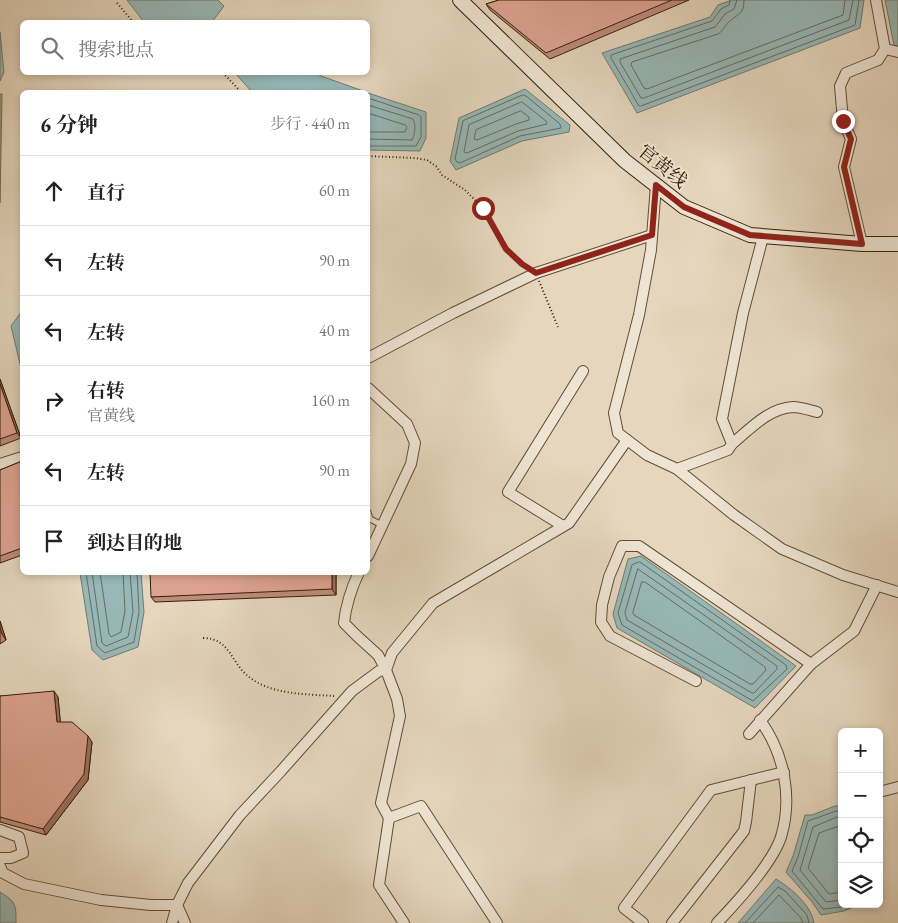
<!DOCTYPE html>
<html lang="zh">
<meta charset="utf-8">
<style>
body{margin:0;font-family:"EB Garamond","Noto Serif SC",serif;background:#f2f2f2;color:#222}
.controls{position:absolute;right:15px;bottom:15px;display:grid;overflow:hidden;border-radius:8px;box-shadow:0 2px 8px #0003}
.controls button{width:45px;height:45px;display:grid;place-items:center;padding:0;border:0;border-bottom:1px solid #e0e0e0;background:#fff;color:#222;font:25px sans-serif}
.stop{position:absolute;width:15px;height:15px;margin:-11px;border:4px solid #8f2418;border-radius:50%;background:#fff}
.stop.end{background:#8f2418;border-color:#fff;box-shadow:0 1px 5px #0008}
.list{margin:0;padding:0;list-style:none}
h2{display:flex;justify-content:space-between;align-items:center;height:65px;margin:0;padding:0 20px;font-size:21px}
h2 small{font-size:16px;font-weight:400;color:#767676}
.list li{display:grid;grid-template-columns:32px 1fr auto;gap:15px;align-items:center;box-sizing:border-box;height:70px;padding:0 20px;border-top:1px solid #e0e0e0}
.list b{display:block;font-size:19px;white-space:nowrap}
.list p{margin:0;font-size:16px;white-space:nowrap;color:#767676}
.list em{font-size:16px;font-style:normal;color:#767676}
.icon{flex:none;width:28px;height:28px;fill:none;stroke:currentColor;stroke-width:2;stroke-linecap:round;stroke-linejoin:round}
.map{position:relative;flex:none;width:898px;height:923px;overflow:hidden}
.search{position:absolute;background:#fff;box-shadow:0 2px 8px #0003;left:20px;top:20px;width:350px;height:55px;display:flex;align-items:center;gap:12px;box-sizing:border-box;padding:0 18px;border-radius:8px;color:#767676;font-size:19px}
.panel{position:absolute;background:#fff;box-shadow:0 2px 8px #0003;left:20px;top:90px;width:350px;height:485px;border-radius:8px}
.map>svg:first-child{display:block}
</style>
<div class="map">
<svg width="898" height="923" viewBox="0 0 898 923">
<rect width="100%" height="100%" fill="#e5d6bd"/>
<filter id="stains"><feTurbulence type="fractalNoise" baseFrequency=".004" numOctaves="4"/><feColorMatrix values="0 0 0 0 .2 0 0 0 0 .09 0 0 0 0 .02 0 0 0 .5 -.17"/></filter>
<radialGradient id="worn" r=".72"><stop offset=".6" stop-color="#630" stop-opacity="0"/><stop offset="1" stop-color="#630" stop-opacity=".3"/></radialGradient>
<path fill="#b2be93" stroke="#746e4c" d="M0 94H2L0 203Z"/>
<g fill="#97b8b7" stroke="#717b6f">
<path d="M127 0H218L224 6 212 22H144Z"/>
<path d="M732 0H864L860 28 637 113 602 53 710 17 718 5Z"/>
<path d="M885 0H898V46L894 45Z"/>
<path d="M0 32 4 72 0 81Z"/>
<path d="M235 73H316L321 76 366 92H252Z"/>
<path d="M525 89 570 125 569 132 522 141 456 170 450 161 459 118Z"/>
<path d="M368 93 426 112V138L420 151 368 150Z"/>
<path d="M22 311V372L11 326Z"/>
<path d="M641 556 796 666 755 708 617 628 613 614 628 559Z"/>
<path d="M80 573H141L144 612 138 647 103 660 92 650Z"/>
<path d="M835 806H842V904H860L844 911 821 915 812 902 786 872 793 856 805 815H812Z"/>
<path d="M776 879C792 889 811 905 814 923H738Z"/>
<path d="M0 892C16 902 16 904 16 923H0Z"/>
</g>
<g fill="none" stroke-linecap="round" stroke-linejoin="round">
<g stroke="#676c5e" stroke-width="1">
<path d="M730 0 729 5 721 9 712 21 611 55V58L639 106H641L855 25 859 0"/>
<path d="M737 0 734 9 725 14 715 27 620 59V62L641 98H644L849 20 853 0"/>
<path d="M744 0C744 14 739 13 730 21 725 25 724 30 718 34L632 62 631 65 644 88 647 89 843 15 845 0"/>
<path d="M523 95 526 96 560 124 561 128 520 136 460 163 457 162 455 159 463 121Z"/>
<path d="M368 98 419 115 421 117V137L416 146H368"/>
<path d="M522 102 546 121 547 124 518 131 467 153 464 152 469 125Z"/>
<path d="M368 105 413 119C416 124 415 135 412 140L368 139"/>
<path d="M521 111 529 117V120L516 124 477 140 474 139 476 130Z"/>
<path d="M368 113 405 125 407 127 405 132H368"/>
<path d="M640 562 786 665 787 669 753 701 622 625 618 613 632 565Z"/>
<path d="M638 569 777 666V669L754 693H752L627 620 625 613Z"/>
<path d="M86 572 97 646 105 653 134 642 139 612 137 572"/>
<path d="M92 572 102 643 106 646 128 637 133 612 130 572"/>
<path d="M100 572 109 634 111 637 121 632 125 611 123 572"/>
<path d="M642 582H645L765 667 766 670 753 684H750L634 615 633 613Z"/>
<path d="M842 811H836L808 821 798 857 792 871 823 909 842 907 848 904"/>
<path d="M842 817H837L813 827 800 870 826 902 842 900"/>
<path d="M842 825 819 833 808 868 829 894 842 892"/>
<path d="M745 923 778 887 785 891 807 915 809 923"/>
<path d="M753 923 779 895 801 918 803 923"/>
</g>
<g stroke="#624d32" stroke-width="7">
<path id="lane" d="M368 512 370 519 382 525"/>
</g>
<g stroke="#624d32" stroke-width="12">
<g id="street">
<path d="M885 49 898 52"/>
<path d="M656 185 651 250 639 315 614 413 618 433 647 455 677 469 734 515 782 549 843 575 898 592"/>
<path d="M862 244 844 167 851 139 843 121 840 86 846 73 878 60 885 49 876 0"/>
<path d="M368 358 453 313 536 273 652 235"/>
<path d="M368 388 407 424 415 443 411 464 368 556"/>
<path d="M732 444C750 429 769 408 793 407 800 407 809 410 817 412"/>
<path d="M0 464 22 457"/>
<path d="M677 469 728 450 732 444 722 419 743 313 763 237"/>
<path d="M563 526 508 492 583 371"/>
<path d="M696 681 610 636 601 622 602 605 609 577 622 546H639L811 664"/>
<path d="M749 734 811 664 854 631 877 585"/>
<path d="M879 792 898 787"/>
<path d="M389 818 381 803 400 716 397 699 386 670 392 653 433 603 569 523 627 440"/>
<path d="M0 830 19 837 23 853 11 858H0"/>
<path d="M0 866 3 873 24 884 101 900 151 905H177L185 923"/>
<path d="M172 923 177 905 188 883 240 815 281 771 352 691 379 671 386 670 378 655 357 636 344 623C346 604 351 589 359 572"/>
<path d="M404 923 379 885 389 818 421 806 497 923"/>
<path d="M643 923 624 908 711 790 784 772"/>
<path d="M672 923 744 831 746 822 751 780"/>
<path d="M717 923C737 902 772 864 781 837 793 797 784 753 760 720"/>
</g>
</g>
<g stroke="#371f04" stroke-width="16">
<path id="secondary" d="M460 0 625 161 684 207 750 235 862 244H898"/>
</g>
<g stroke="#371f04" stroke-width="2" stroke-dasharray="1 2.5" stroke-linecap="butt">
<path d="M117 3 133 22"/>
<path d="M219 72 226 76 241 92"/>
<path d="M368 156 415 158 427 160 437 167 442 175 465 190 483 208 506 249 526 267"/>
<path d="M539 281 558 327"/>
<path d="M203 638C230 638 231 663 248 676 270 695 306 694 334 696"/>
</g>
<use href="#lane" stroke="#eee4d4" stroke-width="5"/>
<use href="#street" stroke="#eee4d4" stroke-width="10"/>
<use href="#secondary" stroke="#eee4d4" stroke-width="14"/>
</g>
<g fill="#be8c7d" stroke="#371f04">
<path d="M499 0H689L550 59 490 10 486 4Z"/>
<path d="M0 379 21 438 0 446Z"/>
<path d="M22 461V555L0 563V470Z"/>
<path d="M336 572V595L155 602 151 597Z"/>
<path d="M0 621 6 640 0 644Z"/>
<path d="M0 696 58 697 60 722 92 742 88 780 46 835 0 822Z"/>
</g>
<g fill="#9b7266" stroke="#371f04">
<path d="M0 379 21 438 17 433 0 384Z"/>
<path d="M332 572H336V595L332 589Z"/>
<path d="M0 621 6 640 2 634 0 628Z"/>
<path d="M54 691 58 697 61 728 57 722Z"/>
<path d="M88 736 92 742 88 780 46 835 43 829Z"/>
</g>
<g fill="#dda391" stroke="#371f04">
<path d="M499 0H672L546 53 486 4Z"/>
<path d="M0 384 17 433 0 439Z"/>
<path d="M22 461V548L0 556V470Z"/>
<path d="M150 572H332V589L151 597Z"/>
<path d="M54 691 57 722H72L88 736 84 774 43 829 0 817V696Z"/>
</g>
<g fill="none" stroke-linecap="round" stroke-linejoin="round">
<path stroke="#8f2418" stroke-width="6" d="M483 208 506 249 522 264 536 273 652 235 656 185 684 207 750 235 862 244 844 167 851 139 843 121"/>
</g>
<g text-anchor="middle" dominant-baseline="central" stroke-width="4" stroke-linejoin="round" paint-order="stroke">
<g font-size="19" fill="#371f04" stroke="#eee4d4">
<text transform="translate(663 166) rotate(39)">官黄线</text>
</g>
</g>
<rect width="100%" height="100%" filter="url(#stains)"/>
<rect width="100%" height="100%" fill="url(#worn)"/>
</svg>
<div class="controls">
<button>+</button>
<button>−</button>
<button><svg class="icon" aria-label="locate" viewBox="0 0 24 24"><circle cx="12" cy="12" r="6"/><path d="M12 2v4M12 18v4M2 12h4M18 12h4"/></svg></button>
<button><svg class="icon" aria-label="layers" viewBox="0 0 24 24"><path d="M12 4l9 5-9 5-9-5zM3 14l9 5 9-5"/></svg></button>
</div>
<div class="stop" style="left:483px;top:208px"></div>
<div class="stop end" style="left:843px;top:121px"></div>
<div class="search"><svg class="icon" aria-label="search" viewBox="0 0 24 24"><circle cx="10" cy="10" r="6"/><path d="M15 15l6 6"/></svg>搜索地点</div>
<section class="panel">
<h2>6 分钟<small>步行 · 440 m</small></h2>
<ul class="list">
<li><svg class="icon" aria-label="ahead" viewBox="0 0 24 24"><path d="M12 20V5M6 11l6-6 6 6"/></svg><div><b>直行</b></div><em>60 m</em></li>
<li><svg class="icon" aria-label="left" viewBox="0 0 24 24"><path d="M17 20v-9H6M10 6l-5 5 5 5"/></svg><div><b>左转</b></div><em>90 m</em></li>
<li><svg class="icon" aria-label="left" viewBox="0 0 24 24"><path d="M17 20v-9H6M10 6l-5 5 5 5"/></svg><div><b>左转</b></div><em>40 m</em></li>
<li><svg class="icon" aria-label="right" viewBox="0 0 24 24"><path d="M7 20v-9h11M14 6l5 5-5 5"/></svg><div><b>右转</b><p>官黄线</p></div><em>160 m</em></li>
<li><svg class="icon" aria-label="left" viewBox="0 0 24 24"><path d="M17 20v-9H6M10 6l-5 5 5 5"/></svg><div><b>左转</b></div><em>90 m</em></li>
<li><svg class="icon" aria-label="arrive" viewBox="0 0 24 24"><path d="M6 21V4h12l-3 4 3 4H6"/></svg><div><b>到达目的地</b></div></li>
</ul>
</section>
</div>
